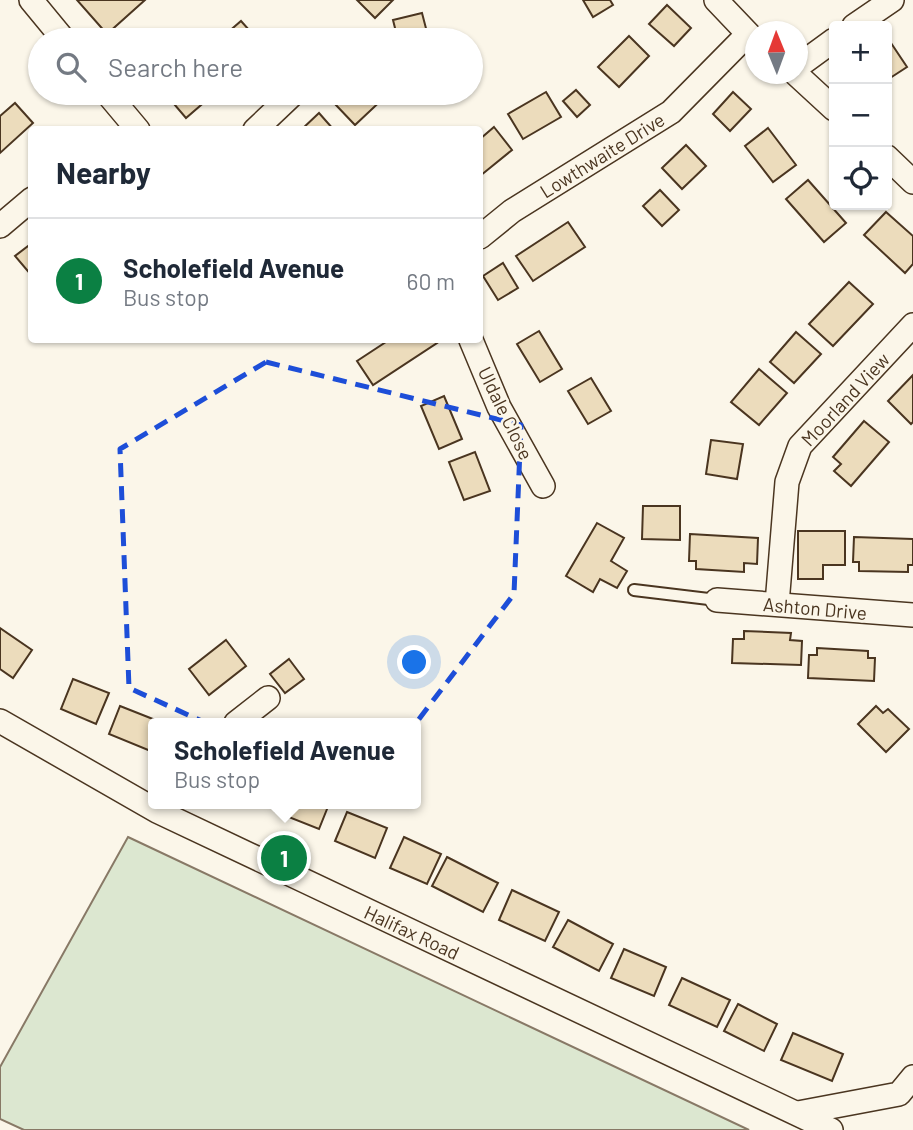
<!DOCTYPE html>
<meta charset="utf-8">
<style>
body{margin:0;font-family:Barlow,sans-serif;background:#f2f2f3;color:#1f2937}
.controls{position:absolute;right:21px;top:21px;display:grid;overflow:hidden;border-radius:7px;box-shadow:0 2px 5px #0004}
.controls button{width:63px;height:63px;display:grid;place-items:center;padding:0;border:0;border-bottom:2px solid #e0e1e3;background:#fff;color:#1f2937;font:35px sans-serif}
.compass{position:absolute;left:745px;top:21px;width:63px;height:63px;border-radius:50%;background:#fff;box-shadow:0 2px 5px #0004;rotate:359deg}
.you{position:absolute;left:415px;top:663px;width:24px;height:24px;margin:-18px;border:5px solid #fff;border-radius:50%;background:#1a73e8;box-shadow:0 0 0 10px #1a73e833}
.badge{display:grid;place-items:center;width:46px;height:46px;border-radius:50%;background:#0b8043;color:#fff;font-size:23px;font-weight:700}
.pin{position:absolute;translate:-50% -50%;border:4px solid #fff;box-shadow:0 2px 7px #0006}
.popup{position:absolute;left:148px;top:718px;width:273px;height:91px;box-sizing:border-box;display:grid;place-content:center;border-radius:7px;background:#fff;filter:drop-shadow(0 2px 5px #0005);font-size:23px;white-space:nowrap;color:#747a83}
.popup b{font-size:26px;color:#1f2937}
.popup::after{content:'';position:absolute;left:50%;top:100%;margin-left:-14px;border:14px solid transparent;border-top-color:#fff}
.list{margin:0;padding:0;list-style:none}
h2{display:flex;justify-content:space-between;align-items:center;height:91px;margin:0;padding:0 28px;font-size:30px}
h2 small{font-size:23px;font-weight:400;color:#747a83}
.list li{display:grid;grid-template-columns:46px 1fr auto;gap:21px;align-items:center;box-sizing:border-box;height:126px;padding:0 28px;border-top:2px solid #e0e1e3}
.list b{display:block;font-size:26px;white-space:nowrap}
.list p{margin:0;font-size:23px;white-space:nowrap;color:#747a83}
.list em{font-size:23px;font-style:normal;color:#747a83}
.icon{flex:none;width:38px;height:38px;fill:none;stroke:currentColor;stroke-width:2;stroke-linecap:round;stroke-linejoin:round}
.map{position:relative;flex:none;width:913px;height:1130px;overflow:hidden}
.search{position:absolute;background:#fff;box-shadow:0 2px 5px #0004;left:28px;top:28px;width:455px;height:77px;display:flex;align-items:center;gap:18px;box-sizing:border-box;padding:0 24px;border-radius:38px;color:#747a83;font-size:26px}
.panel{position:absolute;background:#fff;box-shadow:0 2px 5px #0004;left:28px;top:126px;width:455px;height:217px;border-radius:7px}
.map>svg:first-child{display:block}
</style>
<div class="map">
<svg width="913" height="1130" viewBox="0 0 913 1130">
<rect width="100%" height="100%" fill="#fbf6e9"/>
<path fill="#dce7d0" stroke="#887966" stroke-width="2" d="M128 837 749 1130H24L0 1119V1067Z"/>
<g fill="#ecdcbc" stroke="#4a3520" stroke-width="2">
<path d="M77 0H145L107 34Z"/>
<path d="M357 0H393L375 18Z"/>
<path d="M583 0H610L613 5 593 17Z"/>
<path d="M667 5 691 28 674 46 649 24Z"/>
<path d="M422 13 429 40H398L393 20Z"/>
<path d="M241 21 258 40H219Z"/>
<path d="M629 36 649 56 619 87 598 67Z"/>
<path d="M891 43 907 67 887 80V46Z"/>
<path d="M576 90 590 105 577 117 563 101Z"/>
<path d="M546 92 561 117 523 139 508 114Z"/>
<path d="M733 92 751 109 730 131 713 114Z"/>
<path d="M173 93H215L186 118 168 97Z"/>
<path d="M345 93H384L387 95 355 125 334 103Z"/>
<path d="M15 103 33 123 0 153V116Z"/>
<path d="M319 113 334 130H301Z"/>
<path d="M494 127 512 150 480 176V139Z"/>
<path d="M768 128 796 165 773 182 745 146Z"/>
<path d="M686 145 706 166 682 189 662 168Z"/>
<path d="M808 180 846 223 824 242 786 199Z"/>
<path d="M660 190 679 210 662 226 643 206Z"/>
<path d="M886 212 913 236V264L905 273 864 235Z"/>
<path d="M568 222 585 247 533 281 516 256Z"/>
<path d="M32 243V276L15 256Z"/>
<path d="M503 263 518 288 498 300 483 276Z"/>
<path d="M849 282 873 304 833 346 809 324Z"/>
<path d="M539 331 562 369 540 382 517 344Z"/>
<path d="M796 332 821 354 794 383 770 362Z"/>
<path d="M389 340H434L437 343 373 385 357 361Z"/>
<path d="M759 369 787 393 759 425 731 402Z"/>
<path d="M913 375V422L911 424 888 401Z"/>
<path d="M591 378 611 411 588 424 568 391Z"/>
<path d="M444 396 462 439 439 449 421 406Z"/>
<path d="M864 421 889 442 851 486 834 471 841 464 833 457Z"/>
<path d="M711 440 743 444 737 479 706 474Z"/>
<path d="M475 452 490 491 464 500 449 462Z"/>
<path d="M643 506H680V540L642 539Z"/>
<path d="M597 523 624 538 611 561 627 571 617 588 600 579 593 592 566 576Z"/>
<path d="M798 531H845V565H823V579H798Z"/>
<path d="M690 534 758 538 757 564 744 563V572L696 569V561H689Z"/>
<path d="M854 537 913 539V565H908V572L859 571V562H853Z"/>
<path d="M0 628 32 650 13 678 0 669Z"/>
<path d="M744 631 791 633 790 640 802 641 801 665 732 663 733 639H744Z"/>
<path d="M226 640 246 666 209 695 189 669Z"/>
<path d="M817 648 868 651V658H875L874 681 808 678 809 655H817Z"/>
<path d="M289 659 304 679 285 693 270 674Z"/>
<path d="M73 679 109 693 96 724 61 709Z"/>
<path d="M120 706 163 723H153V752L109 734Z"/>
<path d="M876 706 883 713 888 709 909 729 886 752 858 724Z"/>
<path d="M279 804H329L319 829 276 812Z"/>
<path d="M347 812 387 828 375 858 335 841Z"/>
<path d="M404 837 441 854 427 884 390 868Z"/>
<path d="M447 857 498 883 483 912 432 886Z"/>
<path d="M512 890 559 912 545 941 499 920Z"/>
<path d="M568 920 613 944 599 971 553 947Z"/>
<path d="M624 949 666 967 654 996 611 978Z"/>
<path d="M682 978 730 1000 717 1027 669 1005Z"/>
<path d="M738 1004 777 1024 764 1051 724 1031Z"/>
<path d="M793 1033 843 1054 832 1081 781 1060Z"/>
</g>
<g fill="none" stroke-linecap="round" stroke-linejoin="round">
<g stroke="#4a3520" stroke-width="14">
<path id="service" d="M634 590 717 600"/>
</g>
<g stroke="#4a3520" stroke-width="26">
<g id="minor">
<path d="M31 0 64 40"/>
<path d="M716 0 755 41"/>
<path d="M854 26 892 0"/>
<path d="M797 67 834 40"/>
<path d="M796 74 834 109"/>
<path d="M107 93 138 130"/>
<path d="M255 130 294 93"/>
<path d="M887 157 913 182"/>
<path d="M0 226 32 199"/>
<path d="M480 237 512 211 671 112 747 35"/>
<path d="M471 340 499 407 543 486"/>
<path d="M717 600 913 615"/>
<path d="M777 604 787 482 800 446 913 325"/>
<path d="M0 721 157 811 831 1130"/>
<path d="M236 723 268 698"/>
<path d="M798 1113 899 1094 913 1077"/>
</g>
</g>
<use href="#service" stroke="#fbf6e9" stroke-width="10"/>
<use href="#minor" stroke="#fbf6e9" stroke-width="23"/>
</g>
<path fill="none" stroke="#1d4ed8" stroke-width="5" stroke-dasharray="14 9" stroke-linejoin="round" d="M266 362 521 425 514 594 362 794 129 688 120 449Z"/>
<g text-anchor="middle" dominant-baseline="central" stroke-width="5" stroke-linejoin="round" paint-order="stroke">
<g font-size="19" fill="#4a3520" stroke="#fbf6e9">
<text transform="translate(602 155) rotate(-32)">Lowthwaite Drive</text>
<text transform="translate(845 399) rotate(-47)">Moorland View</text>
<text transform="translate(506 413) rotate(64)">Uldale Close</text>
<text transform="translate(815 608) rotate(5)">Ashton Drive</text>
<text transform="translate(412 932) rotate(25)">Halifax Road</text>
</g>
</g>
</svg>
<div class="controls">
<button>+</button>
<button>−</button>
<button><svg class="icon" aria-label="locate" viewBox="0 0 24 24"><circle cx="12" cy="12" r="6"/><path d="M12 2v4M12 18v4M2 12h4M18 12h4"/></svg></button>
</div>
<svg class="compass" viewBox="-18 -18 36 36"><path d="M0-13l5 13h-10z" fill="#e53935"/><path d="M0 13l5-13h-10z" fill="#747a83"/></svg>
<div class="you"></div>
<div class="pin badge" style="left:284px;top:858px">1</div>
<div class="popup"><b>Scholefield Avenue</b>Bus stop</div>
<div class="search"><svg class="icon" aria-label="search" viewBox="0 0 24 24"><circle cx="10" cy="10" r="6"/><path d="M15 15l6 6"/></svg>Search here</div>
<section class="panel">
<h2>Nearby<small></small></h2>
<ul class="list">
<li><span class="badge">1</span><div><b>Scholefield Avenue</b><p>Bus stop</p></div><em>60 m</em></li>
</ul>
</section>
</div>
